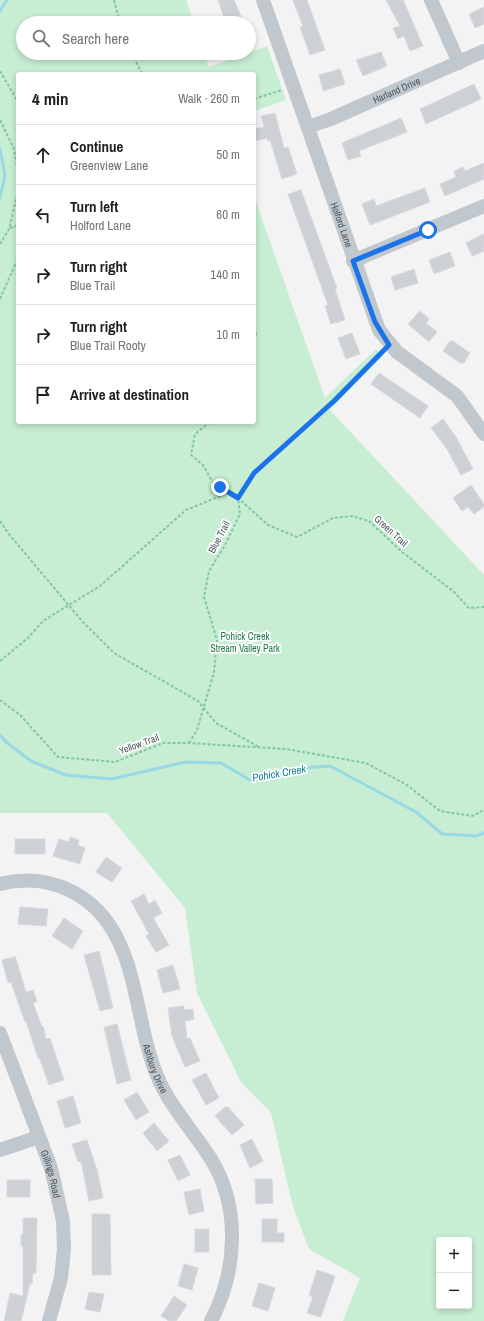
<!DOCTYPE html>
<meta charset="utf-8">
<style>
body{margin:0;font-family:"Archivo Narrow",sans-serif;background:#f6f6f6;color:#202124}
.controls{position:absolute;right:12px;bottom:12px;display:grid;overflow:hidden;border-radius:4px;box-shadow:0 2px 6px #0003}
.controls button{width:36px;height:36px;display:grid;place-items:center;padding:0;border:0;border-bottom:1px solid #e0e0e0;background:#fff;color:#202124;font:20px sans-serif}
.stop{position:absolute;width:12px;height:12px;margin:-9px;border:3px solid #1a73e8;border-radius:50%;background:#fff}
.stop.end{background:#1a73e8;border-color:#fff;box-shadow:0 1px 4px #0008}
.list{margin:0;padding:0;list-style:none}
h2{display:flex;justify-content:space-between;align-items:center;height:52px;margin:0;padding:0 16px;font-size:17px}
h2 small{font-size:13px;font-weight:400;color:#757577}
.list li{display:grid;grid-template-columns:26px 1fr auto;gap:12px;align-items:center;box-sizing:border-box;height:60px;padding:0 16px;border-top:1px solid #e0e0e0}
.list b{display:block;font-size:15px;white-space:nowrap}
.list p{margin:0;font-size:13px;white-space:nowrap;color:#757577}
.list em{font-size:13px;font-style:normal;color:#757577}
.icon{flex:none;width:22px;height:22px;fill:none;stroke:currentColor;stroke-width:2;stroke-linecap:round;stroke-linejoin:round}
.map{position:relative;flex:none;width:484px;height:1321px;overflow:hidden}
.search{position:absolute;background:#fff;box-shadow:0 2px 6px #0003;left:16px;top:16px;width:240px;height:44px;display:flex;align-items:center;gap:10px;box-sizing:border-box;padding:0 14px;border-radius:22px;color:#757577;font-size:15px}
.panel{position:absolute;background:#fff;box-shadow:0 2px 6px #0003;left:16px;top:72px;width:240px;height:352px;border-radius:4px}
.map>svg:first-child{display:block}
</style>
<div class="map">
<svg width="484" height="1321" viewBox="0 0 484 1321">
<rect width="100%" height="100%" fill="#f4f3f3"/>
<path fill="#c7edd3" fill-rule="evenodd" d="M0 0H186L194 23H23V53H204L209 67 267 46 286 100 254 111V74H18V422H254V196L325 398 376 349 383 356 330 410 484 575V1321H343L360 1278 309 1249 293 1207 271 1113 241 1082 197 993 185 908 107 813H0ZM439 1240H469V1306H439Z"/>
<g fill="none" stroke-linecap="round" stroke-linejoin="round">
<g stroke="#98d9e5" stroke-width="3">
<path d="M0 11 7 0"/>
<path d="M0 149 5 175 0 198"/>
<path d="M0 735 6 742 31 761 66 775 111 779 186 762 221 763 250 780 303 768 330 766 416 812 442 834 476 836 484 833"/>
</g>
</g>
<g fill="#cdd0d4" stroke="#d7d9dd">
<path d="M218 0H234L244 23H226Z"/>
<path d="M293 0H307L325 50 310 55 300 27 303 26Z"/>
<path d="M386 0H403L423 46 410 51 404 36 398 39 393 28 400 26Z"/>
<path d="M484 7V24L475 28 469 14Z"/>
<path d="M381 52 387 66 363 76 356 60Z"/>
<path d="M340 69 345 84 323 91 319 75Z"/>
<path d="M474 84 481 99 426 124 420 109Z"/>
<path d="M275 113 284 148 288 147 297 174 282 179 270 140 268 141 267 138 254 141V129L264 127 261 116Z"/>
<path d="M401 118 407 132 359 151 361 156 348 160 342 143Z"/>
<path d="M484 163V179L445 196 440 184 456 177 454 171 463 167 465 171Z"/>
<path d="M425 188 430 202 370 225 362 204 374 199 376 206Z"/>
<path d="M301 190 337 288 335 289 345 320 331 324 325 306 328 305 288 194Z"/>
<path d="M484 234V251L472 256 466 243Z"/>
<path d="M450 252 455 266 434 274 429 260Z"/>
<path d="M414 269 418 283 395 290 391 277Z"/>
<path d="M420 311 429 319 426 323 437 332 429 342 408 324Z"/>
<path d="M352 333 360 354 346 359 338 338Z"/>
<path d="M450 341H453L470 353 464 363H460L443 351Z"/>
<path d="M379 373 428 406 420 418 371 384Z"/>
<path d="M443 419 456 437 473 469 461 475 447 449 431 428Z"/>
<path d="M471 485 484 504V507L474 514 468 507 462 511 453 498Z"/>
<path d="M70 837 79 840 78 845 85 848 80 864 53 856 59 839 69 842Z"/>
<rect x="15" y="839" width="30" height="15"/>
<path d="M106 857 122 868 112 882 96 872Z"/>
<path d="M144 894 149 904 155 900 162 913 153 918 169 945 156 952 146 936 149 934 131 901Z"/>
<path d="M20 907 48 909 46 926 18 924Z"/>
<path d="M64 918 83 931 72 949 52 936Z"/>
<path d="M99 951 113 1008 100 1011 84 955Z"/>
<path d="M15 956 26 992 33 990 37 1001 33 1003 42 1027 43 1026 46 1039 50 1038 64 1080 49 1085 39 1057 38 1058 26 1021 25 1022 11 982 8 983 2 960 14 957 15 959Z"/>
<path d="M173 965 180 989 163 993 157 970Z"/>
<path d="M184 1006V1010L193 1009 194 1019 185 1021 187 1039 190 1038 200 1061 185 1067 172 1036 168 1008Z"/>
<path d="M117 1024 131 1080 117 1084 104 1027Z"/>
<path d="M206 1073 219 1098 206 1105 192 1080Z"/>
<path d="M137 1092 149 1112 136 1120 124 1100Z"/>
<path d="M73 1096 81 1123 65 1128 57 1101Z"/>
<path d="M225 1107H228L244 1125 232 1135 215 1116Z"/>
<path d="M154 1123 169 1141 157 1151 143 1133Z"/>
<path d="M252 1139 263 1161 250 1168 240 1145Z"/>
<path d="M87 1140 97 1170 103 1198 89 1201 81 1161 78 1162 72 1144Z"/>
<path d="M180 1155 190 1175 178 1181 168 1160Z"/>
<path d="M255 1179H272L273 1203 256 1204Z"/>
<rect x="7" y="1180" width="23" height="17"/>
<path d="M200 1189 204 1211 189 1215 184 1192Z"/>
<path d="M92 1214H110L111 1275H92Z"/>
<path d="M23 1218H37L36 1273H33L32 1284H30L21 1321H4L10 1293 23 1296V1246H21V1235L23 1234Z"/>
<path d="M262 1219H277V1233H284V1242H262Z"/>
<rect x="195" y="1229" width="14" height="23"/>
<path d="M184 1264 198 1268 192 1290 178 1286Z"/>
<path d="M317 1270 335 1276 321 1317 307 1313 313 1297 309 1295Z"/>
<path d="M259 1283 275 1288 268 1311 252 1306Z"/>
<path d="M89 1292 104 1294 100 1312 85 1309Z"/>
<path d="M174 1296 187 1305 176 1321H169L161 1316Z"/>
</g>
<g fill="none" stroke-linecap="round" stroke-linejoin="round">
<g stroke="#81c8a1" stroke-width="2" stroke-dasharray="3 2" stroke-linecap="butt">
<path d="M114 0 120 23"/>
<path d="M132 53 142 74"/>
<path d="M0 71 18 102"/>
<path d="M254 99 282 90"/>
<path d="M0 120 14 149 18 173"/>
<path d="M10 228 18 225"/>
<path d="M0 244 9 229 18 191"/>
<path d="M0 299 18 258"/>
<path d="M254 328 256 333 254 348"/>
<path d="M210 422 195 434 191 455 203 465 212 481 238 498 268 525 297 537 333 518 352 516 369 521 402 552 453 591 469 608 484 607"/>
<path d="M0 521 8 533 82 621 114 653 198 701 216 723 259 747"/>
<path d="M0 661 28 638 43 621 100 586 186 510 228 493"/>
<path d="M0 700 20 715 58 757 115 762 163 743H189L286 749 366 763 407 785 440 811 472 816 484 810"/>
<path d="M189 743 197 730 214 672 217 640 204 597 209 571 225 545 240 514 238 498 254 473 334 401 382 351"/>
</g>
<g stroke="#c0c7cd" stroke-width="14">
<path id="s1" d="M263 0 379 330 397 352 457 396 484 434"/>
<path d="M431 0 459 63"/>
<path id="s2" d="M308 127 331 119 484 51"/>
<path d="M353 261 484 206"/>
<path id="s3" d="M0 884C24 878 49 880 71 891 141 926 131 1016 158 1078 171 1108 194 1132 211 1159 241 1208 237 1271 211 1321"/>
<path id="s4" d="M0 1033 51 1168 63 1221 64 1249 61 1278 49 1321"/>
<path d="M0 1150 39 1137"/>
</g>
</g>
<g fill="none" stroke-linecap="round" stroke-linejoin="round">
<path stroke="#1a73e8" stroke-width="5" d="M220 487 238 498 254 473 334 401 389 345 375 322 353 261 428 230"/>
</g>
<g text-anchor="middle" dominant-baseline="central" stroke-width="3.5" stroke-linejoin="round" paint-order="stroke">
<g font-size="10" fill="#4c575e" stroke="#fff">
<text stroke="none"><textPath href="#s2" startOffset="96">Harland Drive</textPath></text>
<text stroke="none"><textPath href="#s1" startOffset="238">Holford Lane</textPath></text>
<text transform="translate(391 531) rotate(42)">Green Trail</text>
<text transform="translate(219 537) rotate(-62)">Blue Trail</text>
<text transform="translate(139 744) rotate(-20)">Yellow Trail</text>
<text stroke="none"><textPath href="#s3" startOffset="276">Ashbury Drive</textPath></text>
<text stroke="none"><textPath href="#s4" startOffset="150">Gillings Road</textPath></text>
</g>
<g font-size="10" fill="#217b49" stroke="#fff">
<text x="245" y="636">Pohick Creek<tspan x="245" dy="12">Stream Valley Park</tspan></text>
</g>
<g font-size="11" font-style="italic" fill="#1a8294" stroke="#fff">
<text transform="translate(279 773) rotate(-10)">Pohick Creek</text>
</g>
</g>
</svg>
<div class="controls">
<button>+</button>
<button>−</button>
</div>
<div class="stop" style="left:428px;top:230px"></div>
<div class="stop end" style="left:220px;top:487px"></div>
<div class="search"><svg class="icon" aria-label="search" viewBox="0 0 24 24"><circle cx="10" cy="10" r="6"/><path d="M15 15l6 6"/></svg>Search here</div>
<section class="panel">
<h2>4 min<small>Walk · 260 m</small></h2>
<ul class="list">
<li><svg class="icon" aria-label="ahead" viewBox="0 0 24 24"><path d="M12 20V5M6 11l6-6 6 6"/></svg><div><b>Continue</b><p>Greenview Lane</p></div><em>50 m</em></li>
<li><svg class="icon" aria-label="left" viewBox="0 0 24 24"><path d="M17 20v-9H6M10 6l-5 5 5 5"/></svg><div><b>Turn left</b><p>Holford Lane</p></div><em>60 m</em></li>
<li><svg class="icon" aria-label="right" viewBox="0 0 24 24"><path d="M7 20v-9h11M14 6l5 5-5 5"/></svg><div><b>Turn right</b><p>Blue Trail</p></div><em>140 m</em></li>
<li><svg class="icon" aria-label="right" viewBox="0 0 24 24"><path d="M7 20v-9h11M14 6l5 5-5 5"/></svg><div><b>Turn right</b><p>Blue Trail Rooty</p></div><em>10 m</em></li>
<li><svg class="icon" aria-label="arrive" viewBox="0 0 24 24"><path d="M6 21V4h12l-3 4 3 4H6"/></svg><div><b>Arrive at destination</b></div></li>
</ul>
</section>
</div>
